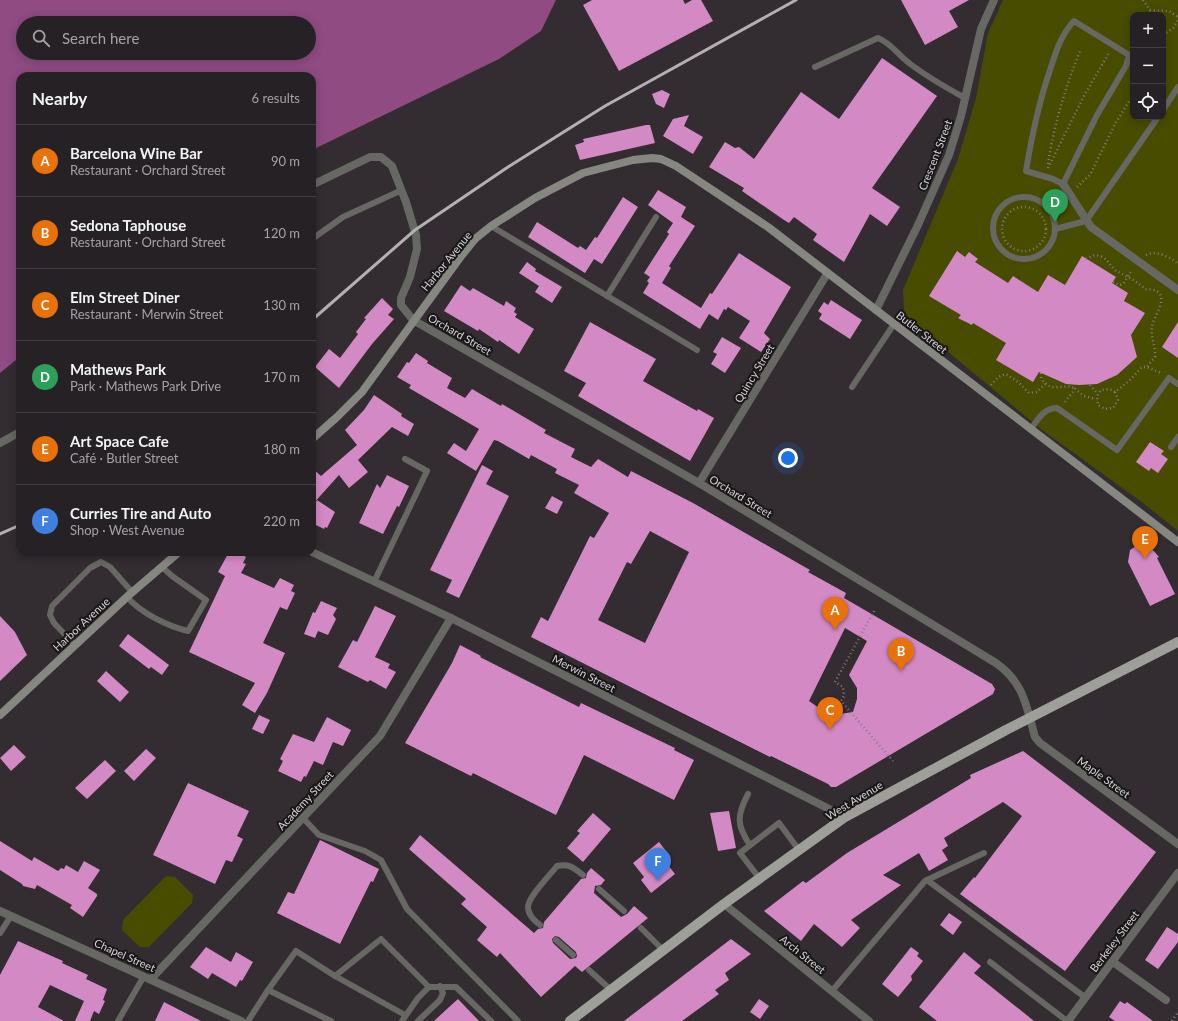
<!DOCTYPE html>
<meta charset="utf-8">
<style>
body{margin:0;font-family:Lato,sans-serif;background:#322e32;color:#f1f3f6}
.controls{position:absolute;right:12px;top:12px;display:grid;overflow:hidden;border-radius:8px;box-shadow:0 2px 10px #0003}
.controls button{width:36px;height:36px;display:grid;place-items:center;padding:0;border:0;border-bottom:1px solid #423e42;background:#262125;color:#f1f3f6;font:20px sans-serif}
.you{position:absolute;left:788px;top:458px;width:14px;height:14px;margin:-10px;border:3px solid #fff;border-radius:50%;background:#1a73e8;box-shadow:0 0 0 6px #1a73e833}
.badge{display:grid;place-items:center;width:26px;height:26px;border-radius:50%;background:#b8c147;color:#fff;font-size:13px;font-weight:700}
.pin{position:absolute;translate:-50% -33px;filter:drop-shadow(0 1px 2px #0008)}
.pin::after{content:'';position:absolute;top:21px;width:14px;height:12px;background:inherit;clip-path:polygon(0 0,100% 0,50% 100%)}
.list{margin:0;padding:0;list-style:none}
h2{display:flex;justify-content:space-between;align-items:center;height:52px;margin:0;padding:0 16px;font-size:17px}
h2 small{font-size:13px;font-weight:400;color:#a4a3a7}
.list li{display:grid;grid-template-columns:26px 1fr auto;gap:12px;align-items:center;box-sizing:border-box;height:72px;padding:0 16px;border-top:1px solid #423e42}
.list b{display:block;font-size:15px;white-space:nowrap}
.list p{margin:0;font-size:13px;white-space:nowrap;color:#a4a3a7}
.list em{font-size:13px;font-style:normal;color:#a4a3a7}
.icon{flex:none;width:22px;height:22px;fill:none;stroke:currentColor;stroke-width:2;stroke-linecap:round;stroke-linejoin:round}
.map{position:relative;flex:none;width:1178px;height:1021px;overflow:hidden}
.search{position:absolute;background:#262125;box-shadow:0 2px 10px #0003;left:16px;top:16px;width:300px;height:44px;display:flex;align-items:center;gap:10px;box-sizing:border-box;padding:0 14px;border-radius:22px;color:#a4a3a7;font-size:15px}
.panel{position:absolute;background:#262125;box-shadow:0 2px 10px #0003;left:16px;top:72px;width:300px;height:484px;border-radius:12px}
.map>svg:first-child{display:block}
</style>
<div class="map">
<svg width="1178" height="1021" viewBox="0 0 1178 1021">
<rect width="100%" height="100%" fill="#332c31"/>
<g fill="#484c00" fill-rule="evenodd">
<path d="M1003 0H1178V531L1143 503 1042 430 911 321 904 310 903 290 958 159 976 98 988 33ZM1133 15H1163V117H1133Z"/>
<path d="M166 876 175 877 193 895 192 903 149 947H140L122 930 123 920Z"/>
</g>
<path fill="#8f4b82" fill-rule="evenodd" d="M0 0H556L541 31 499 59 312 150V76H20V351L16 360 0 373ZM23 23H309V53H23Z"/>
<g fill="#d38ac4" fill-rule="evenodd">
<path d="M592 0H683L685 4 692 0H701L713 21 619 71 583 5Z"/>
<path d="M901 0H969L949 11 958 27 925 45Z"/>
<path d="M882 58 937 96 872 188 900 207 887 226 870 214 844 262 813 240 817 234 794 217 789 223 784 220 742 191 744 188 709 167 725 142 735 148 739 147 754 159 801 92 839 119Z"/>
<path d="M662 90 670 94 664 108 656 104 652 94Z"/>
<path d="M689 115 684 126 703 137 693 154 663 136 673 119Z"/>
<path d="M646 125H650L655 143 580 160 575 145 584 142 583 139Z"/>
<path d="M658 190 686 207 681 217 695 226 669 266 671 268 662 283 701 308 710 293 712 294 739 253 791 287 764 333 770 339 761 352 739 338 750 321 728 307 726 310 724 309 718 320 709 314 700 329 643 293 649 283 647 281 650 277 644 273 669 234 667 232 673 223 648 205Z"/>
<path d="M623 197 638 207 602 264 594 259 585 273 528 237 537 222 578 248 580 246 586 250 595 237 597 238Z"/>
<path d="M957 251 965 257 969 252 978 259 975 262 1008 283 1013 276 1038 292 1048 275 1065 285 1082 256 1116 277 1112 283 1128 293 1124 301 1145 313 1131 335 1137 357 1117 375 1097 384 1079 385 1066 384 1039 372 1033 382 996 360 1006 343 973 323 972 325 958 318 961 315 929 296Z"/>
<path d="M527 262 536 269 535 271 562 287 552 303 535 292 539 286 519 273Z"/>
<path d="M461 285 470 291 473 288 504 306 506 301 516 308 514 312 517 314 515 317 534 329 519 354 499 340 498 342 479 329 478 331 444 311Z"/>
<path d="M382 298 393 309 388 315 394 319 372 344 339 388 315 367 329 349 340 358 358 334 356 332 366 319 364 318Z"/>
<path d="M831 300 862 320 850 339 819 319 822 314 818 311 824 302 828 305Z"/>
<path d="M590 322 656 359 643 381 697 411 698 409 714 418 690 461 578 396 586 383 564 371Z"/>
<path d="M1178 322V358L1162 347Z"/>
<path d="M722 337 741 348 725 373 711 364 717 354 713 352Z"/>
<path d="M416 353 428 361 427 363 452 378 447 388 465 398 472 389 501 406 502 404 546 430 544 433 575 449 571 457 591 467 598 459 628 477 631 471 693 503 810 570 808 572 846 593 844 598 992 684 995 689 993 694 836 787H831L828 784 771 756 770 757 531 637 541 617 548 621 590 536 594 538 609 513 574 493 579 485 555 473 557 469 531 455 529 459 498 441 494 440 476 471 447 453 454 443 466 451 479 429 409 388 411 385 397 377 407 362 409 363ZM650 531 689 552 645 643 598 620 627 562 631 564ZM845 628 867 641 849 675 857 688V699L853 712 833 715 822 710 809 701Z"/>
<path d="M374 395 402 414 401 416 414 424 408 436 392 427 358 460 368 472 349 488 339 475 312 505V468L321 476 357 445 345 430 364 410Z"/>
<path d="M1150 442 1164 451 1161 454 1168 459 1158 473 1151 468 1149 471 1136 462Z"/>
<path d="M482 465 493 471 486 484 509 496 459 598 446 592 452 580 430 570Z"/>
<path d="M387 475 409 486 399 507 397 506 383 534 359 523 377 484 380 488Z"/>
<path d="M552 496 563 502 557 514 545 508Z"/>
<path d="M317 500 335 512 327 528 325 527 324 529 312 523V510Z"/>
<path d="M1139 544H1144L1152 549 1159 557 1157 558 1175 594 1150 606 1128 562 1130 550Z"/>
<path d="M229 552H237L246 557 243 563 246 564 241 573 274 588 280 578 294 585 291 591 295 593 287 610 280 607 263 643 285 653 267 693 255 713 242 705 255 683 189 652 225 576 218 572Z"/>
<path d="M321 601 337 608 333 615 336 619 328 635 318 631 315 638 304 634 313 612 315 613Z"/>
<path d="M375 606 396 616 375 657 390 664 388 668 396 672 386 689 370 680 368 682 338 667 353 640 357 642Z"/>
<path d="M0 616 15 632 27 655 0 681Z"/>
<path d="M128 634 169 665 162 675 151 667 149 669 119 646Z"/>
<path d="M460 645 481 656 480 657 579 707 581 703 675 748 674 750 694 760 674 800 584 755 556 815 473 773 471 776 405 743 452 663Z"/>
<path d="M106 671 129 692 120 702 97 681Z"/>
<path d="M259 715 270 720 263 734 252 729Z"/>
<path d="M327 717 351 730 343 746 333 742 323 765 314 761 306 777 304 776 301 782 278 771 283 761 280 759 293 734 314 742Z"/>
<path d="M14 745 26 757 11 771 0 758Z"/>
<path d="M146 749 156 758 134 781 124 771Z"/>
<path d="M1023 751 1156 852 1065 971 960 894 974 877 975 878 1022 816 1003 802 944 838 948 846 942 850 948 860 929 871 919 853 883 875 901 885 851 920 860 928 842 947 814 924 801 941 764 911 803 881 806 883 847 853 971 778 970 775Z"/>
<path d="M105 760 116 771 87 799 75 788Z"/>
<path d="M188 783 249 811 237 836 243 839 232 862 226 860 215 884 153 855Z"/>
<path d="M729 811 736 848 718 851 710 813Z"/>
<path d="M593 813 611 829 583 862 567 848 580 833 577 831Z"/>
<path d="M420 835 534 933 538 929 543 928 544 922 581 879 586 878 587 873 591 868 605 880 601 885 595 886 594 893 621 917 627 914 634 906 648 918 582 972 575 966 541 997 500 953 497 957 477 940 487 927 461 904 466 899 409 849ZM555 936 559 937 576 952 577 956 576 958 570 959 553 943 552 939Z"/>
<path d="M320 840 379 869 373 882 371 881 340 944 277 913 288 892 294 894Z"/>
<path d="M0 841 32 861 34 857 58 871 61 868 64 869 66 865 78 872 84 861 100 870 88 888 97 894V896L83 917 70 908 72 905 37 885 35 889 23 886 22 884 0 870Z"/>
<path d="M659 842 670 856 664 860 675 874 651 893 641 880 644 877 633 863Z"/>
<path d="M949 913 962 922 953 935 940 925Z"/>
<path d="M1167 927 1178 934V942L1158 969 1145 960Z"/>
<path d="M731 939 751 954 725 973 729 980 715 990 719 994 682 1021H624Z"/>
<path d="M18 941 63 961 62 963 88 975 86 979 107 989 103 1000 105 1001 99 1014 94 1011 90 1021H75L84 1001 50 985 38 1007 64 1021H0V975Z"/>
<path d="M206 947 231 962 236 952 253 962 242 981 240 980 236 987 212 973 208 979 190 967Z"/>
<path d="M911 947 919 953 917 956 923 961 911 976 912 980 898 997 882 984Z"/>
<path d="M964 952 981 966 974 973 1034 1021H937L919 1007Z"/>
<path d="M458 999 479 1021H434L448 1008Z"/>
<path d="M759 999 769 1006 760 1019 750 1012Z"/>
<path d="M1120 1001 1125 1004 1127 1002 1153 1021H1115L1109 1017Z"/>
<path d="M164 1002 201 1021H155Z"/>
</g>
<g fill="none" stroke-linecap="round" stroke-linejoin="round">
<g stroke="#827d81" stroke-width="2.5" stroke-dasharray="1 3" stroke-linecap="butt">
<path d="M1143 0 1150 10 1169 11 1178 17"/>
<path d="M1163 35 1173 28 1178 20"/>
<path d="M1048 164C1054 125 1065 88 1080 51"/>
<path d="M1048 168 1085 94 1109 53"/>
<path d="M1077 187 1090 175 1115 124 1133 95"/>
<circle cx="1024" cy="229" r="22"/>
<path d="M1146 255C1156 250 1171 257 1178 264"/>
<path d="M1086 259 1095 255C1107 256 1108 264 1116 271 1126 276 1137 281 1145 289 1148 290 1151 289 1154 290 1171 295 1153 318 1152 326 1150 336 1156 346 1155 357L1147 367"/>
<path d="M1113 282 1119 285 1123 284 1132 270"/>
<path d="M1041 373V378C1052 396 1065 381 1075 389"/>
<path d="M991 385 998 377 1006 374 1018 382 1029 393 1037 392 1045 384"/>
<path d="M1090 385 1098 394"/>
<path d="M1115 392 1118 400 1113 408 1105 409 1098 405 1097 396 1101 390 1109 389 1115 392 1129 381 1142 367H1147L1161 373"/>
<path d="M1065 402 1075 389 1084 396 1096 399"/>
<path d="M874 611 835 682 843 687 844 696 841 701 893 761"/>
<path d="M1172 1021 1178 1012"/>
</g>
<g stroke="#676764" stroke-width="6">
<path d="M1074 21 1129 55 1126 66 1097 115 1063 184 1053 179 1026 171C1032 134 1038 105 1050 70 1056 51 1061 35 1074 21Z"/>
<path d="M815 67 878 38C891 43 898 55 909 63 927 77 945 87 965 98"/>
<path d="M1163 110 1178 87"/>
<circle cx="1024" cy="228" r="31"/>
<path d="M491 226 697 350"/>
<path d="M1055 229 1086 221 1158 117"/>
<path d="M312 239 343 217 402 190"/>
<path d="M607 296 656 217"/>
<path d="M852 387 894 324"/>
<path d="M1031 429C1038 419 1044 408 1057 408L1117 450 1169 378 1178 384"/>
<path d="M1171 447 1178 437"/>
<path d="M374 582 427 471 405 459"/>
<path d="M127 597C141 613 167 626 188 631L206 600 172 576 162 567"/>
<path d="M75 645 54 623 50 615 52 606 90 568 101 562 110 567 132 592"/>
<path d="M748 794C737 815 736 825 750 845"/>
<path d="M303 818 319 835 365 851 381 860 407 909 518 1021"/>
<path d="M760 879 740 853 779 823 799 850"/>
<path d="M927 880 1086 998"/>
<path d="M599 889 624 911"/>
<path d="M540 925C534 920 528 915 528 907 528 897 550 875 557 866 569 863 574 868 583 875"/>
<path d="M641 928 663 950"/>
<path d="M0 933 11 916"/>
<path d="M556 940 573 955"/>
<path d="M990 962 1067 1021"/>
<path d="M589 970 610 989"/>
<path d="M832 991 925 881 984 853"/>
<path d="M405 1015 335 976 381 939 429 987"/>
<path d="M118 1021 144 976"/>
<path d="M248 1021 268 990"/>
<path d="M331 1021 268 990 296 951 335 976"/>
<path d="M402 1021 418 998 429 987H456L491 1021"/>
<path d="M418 1021 440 1000 443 993 440 986"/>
</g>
<g stroke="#676764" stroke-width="8">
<path d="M1063 184 1091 227 1178 290"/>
<path d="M312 185 370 157H381L392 166 406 202 416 235 417 249 410 277 401 298V305L413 320 699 483 996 663C1024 683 1026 705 1035 737L1040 743 1178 844"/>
<path d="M876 310 918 225 949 155 961 116 981 29 994 0"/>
<path d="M0 443 20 432"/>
<path d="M699 483 827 274"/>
<path d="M312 552 451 618 845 817"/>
<path d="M724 904 869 1021"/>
<path d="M0 911 241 1021"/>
<path d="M1113 962 1166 1000"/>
<path d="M151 979 380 736 451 618"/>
<path d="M1068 1021 1178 873"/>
</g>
<g stroke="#868781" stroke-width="8">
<path d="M312 439 337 417 362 392 462 255 475 239 491 226 535 198 583 173 633 160 652 158 661 159 676 166 768 227 1178 542"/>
<path d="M0 715 129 595 179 552"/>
</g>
<path stroke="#9e9f98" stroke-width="10" d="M570 1021 724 904 845 817 1006 730 1178 642"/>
<g stroke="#b4afb3" stroke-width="3">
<path d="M312 320 415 230 508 167 605 106 796 0"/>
<path d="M0 534 20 525"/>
</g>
</g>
<g text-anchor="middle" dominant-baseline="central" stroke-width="4" stroke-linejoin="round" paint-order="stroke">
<g font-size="11" fill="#d7d3d6" stroke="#191618">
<text transform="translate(935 155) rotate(-69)">Crescent Street</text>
<text transform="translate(446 261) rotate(-51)">Harbor Avenue</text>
<text transform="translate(922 332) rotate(38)">Butler Street</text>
<text transform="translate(460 334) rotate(30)">Orchard Street</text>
<text transform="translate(754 373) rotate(-59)">Quincy Street</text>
<text transform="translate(741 496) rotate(31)">Orchard Street</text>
<text transform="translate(81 624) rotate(-43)">Harbor Avenue</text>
<text transform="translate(584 673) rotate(27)">Merwin Street</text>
<text transform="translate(1104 777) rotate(36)">Maple Street</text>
<text transform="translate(305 800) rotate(-47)">Academy Street</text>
<text transform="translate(854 800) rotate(-31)">West Avenue</text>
<text transform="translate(1114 941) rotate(-53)">Berkeley Street</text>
<text transform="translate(803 954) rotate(39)">Arch Street</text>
<text transform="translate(125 955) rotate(24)">Chapel Street</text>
</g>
</g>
</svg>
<div class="controls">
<button>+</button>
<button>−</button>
<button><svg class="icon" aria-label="locate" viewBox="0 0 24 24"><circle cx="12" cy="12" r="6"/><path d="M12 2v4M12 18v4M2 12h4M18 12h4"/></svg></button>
</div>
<div class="you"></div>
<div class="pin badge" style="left:835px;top:630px;background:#e8710a">A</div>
<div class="pin badge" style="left:901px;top:671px;background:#e8710a">B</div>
<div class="pin badge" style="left:830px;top:730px;background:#e8710a">C</div>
<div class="pin badge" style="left:1055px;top:222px;background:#2e9e5b">D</div>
<div class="pin badge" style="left:1145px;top:559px;background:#e8710a">E</div>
<div class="pin badge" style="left:658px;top:881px;background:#3f7fe0">F</div>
<div class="search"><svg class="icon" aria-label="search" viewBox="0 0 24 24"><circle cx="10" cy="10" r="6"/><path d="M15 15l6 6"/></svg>Search here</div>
<section class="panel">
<h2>Nearby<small>6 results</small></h2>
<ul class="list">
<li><span class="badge" style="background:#e8710a">A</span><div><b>Barcelona Wine Bar</b><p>Restaurant · Orchard Street</p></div><em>90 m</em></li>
<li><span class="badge" style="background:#e8710a">B</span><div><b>Sedona Taphouse</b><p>Restaurant · Orchard Street</p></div><em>120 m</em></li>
<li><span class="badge" style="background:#e8710a">C</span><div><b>Elm Street Diner</b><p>Restaurant · Merwin Street</p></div><em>130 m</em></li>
<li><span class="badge" style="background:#2e9e5b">D</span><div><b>Mathews Park</b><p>Park · Mathews Park Drive</p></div><em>170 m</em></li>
<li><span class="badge" style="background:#e8710a">E</span><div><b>Art Space Cafe</b><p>Café · Butler Street</p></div><em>180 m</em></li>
<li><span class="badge" style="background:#3f7fe0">F</span><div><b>Curries Tire and Auto</b><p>Shop · West Avenue</p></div><em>220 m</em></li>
</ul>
</section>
</div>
